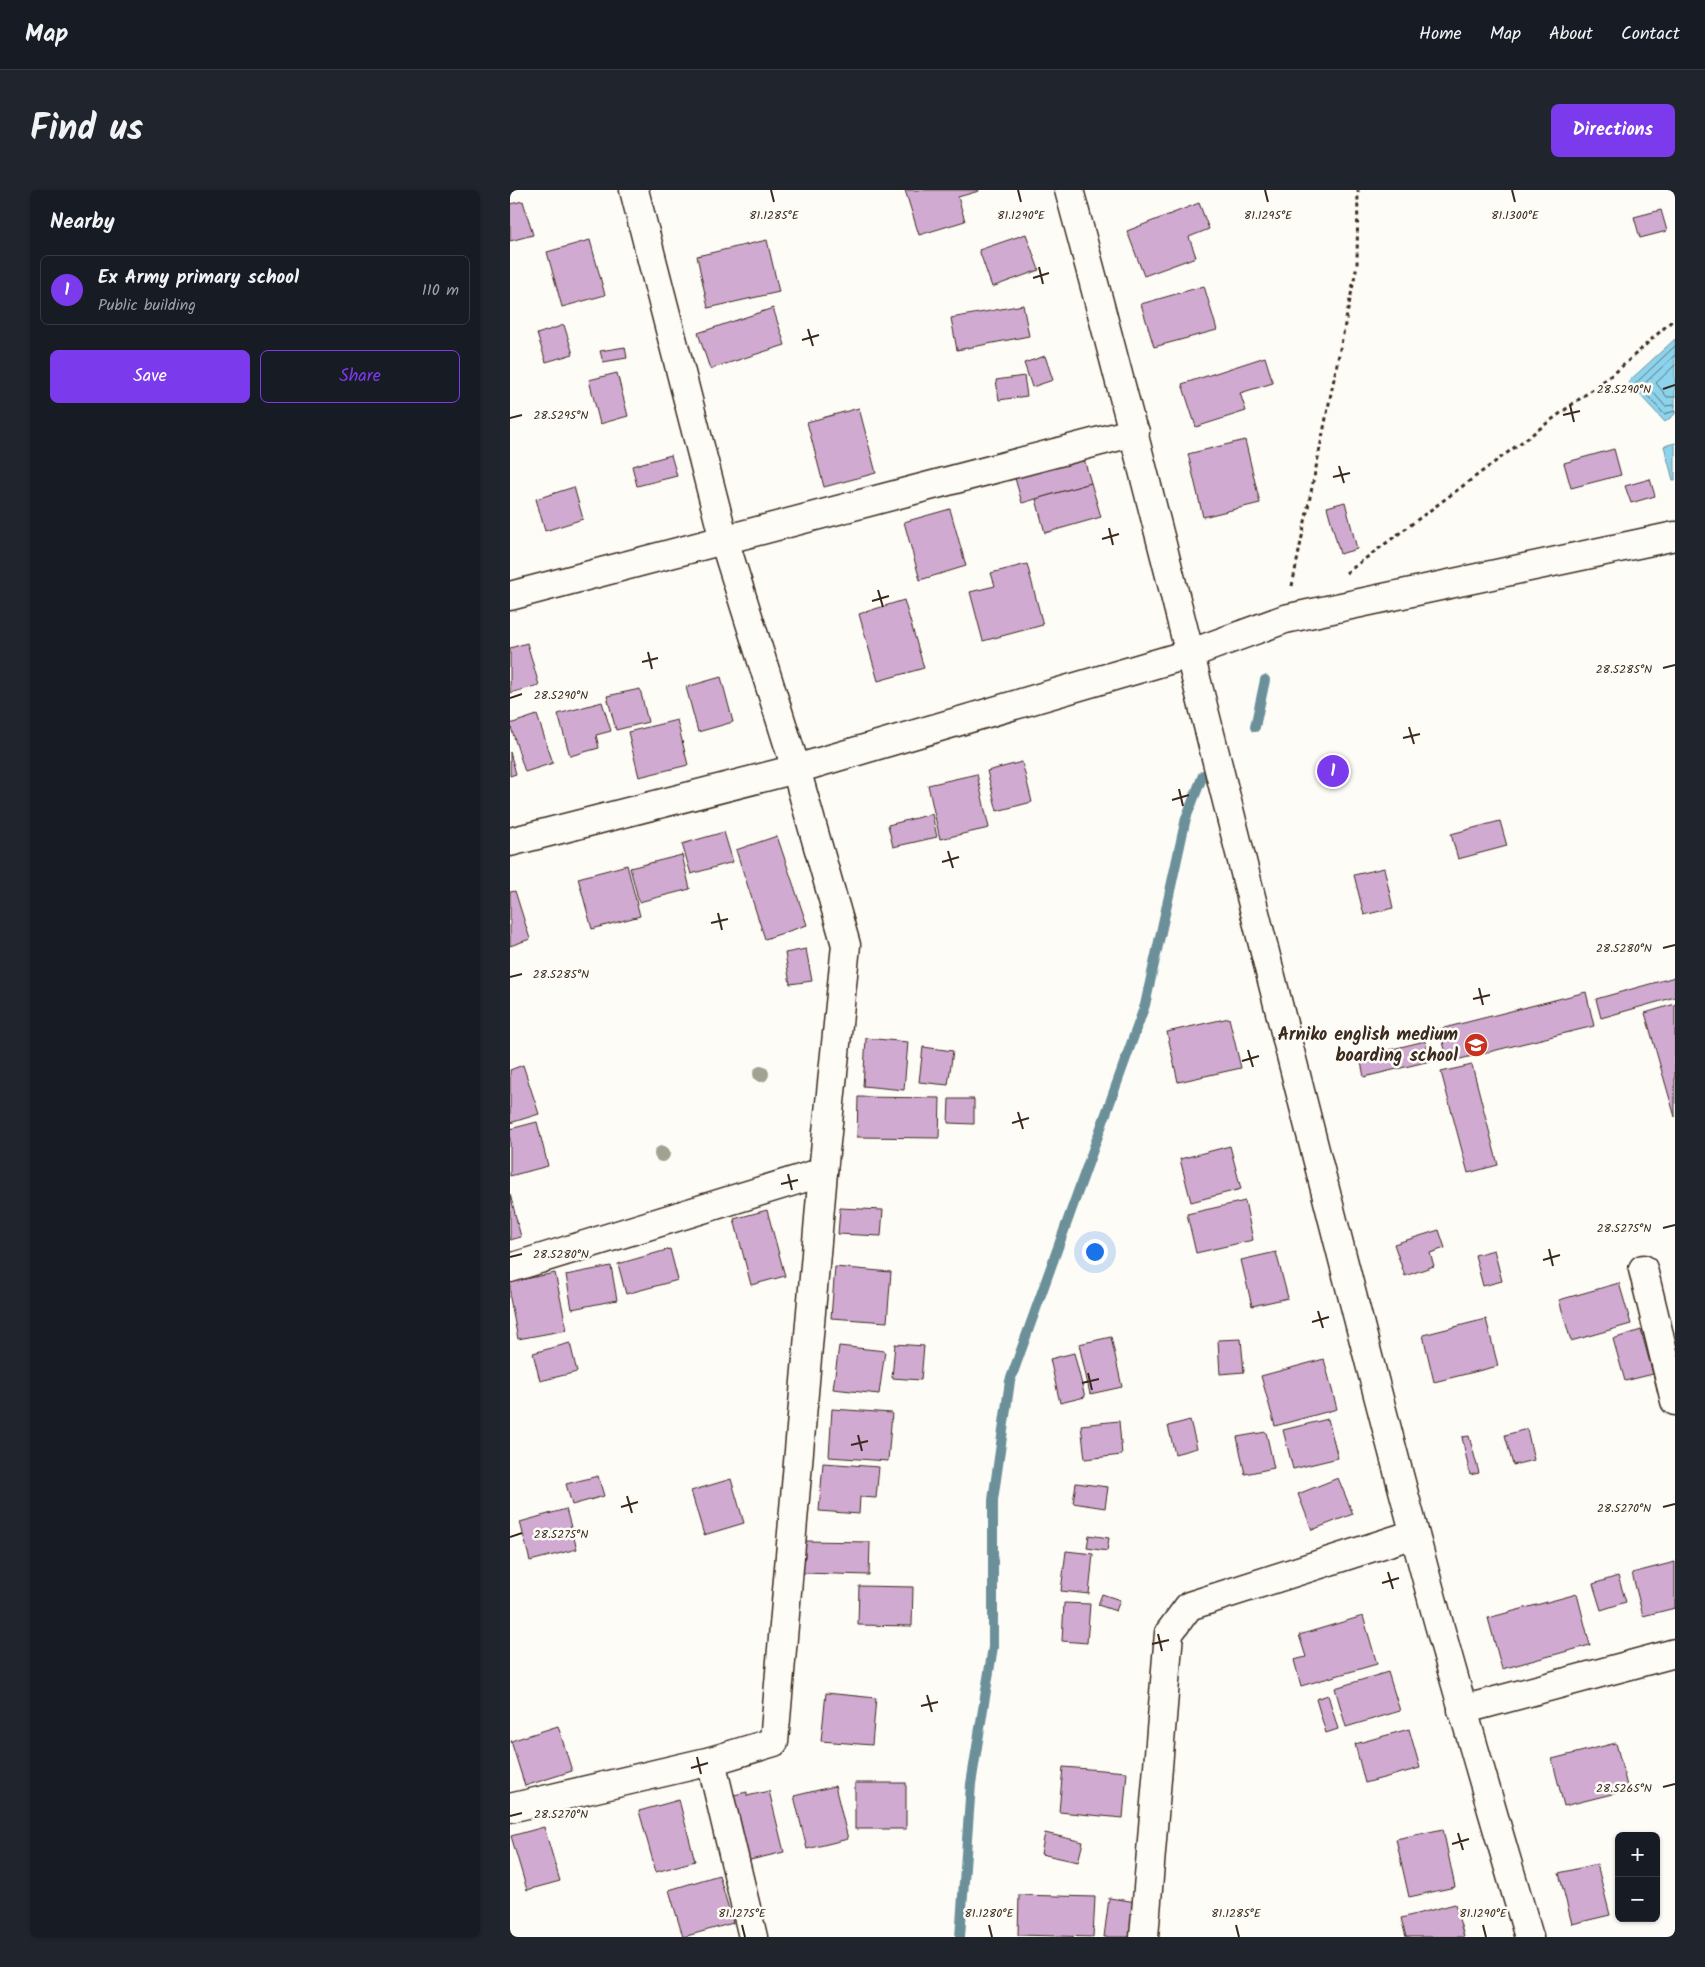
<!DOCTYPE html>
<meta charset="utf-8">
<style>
body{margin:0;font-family:Kalam,sans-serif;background:#20242c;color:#f1f3f6}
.controls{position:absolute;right:15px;bottom:15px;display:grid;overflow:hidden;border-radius:8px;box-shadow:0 1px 4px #0004}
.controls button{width:45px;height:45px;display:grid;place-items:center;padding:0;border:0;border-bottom:1px solid #363941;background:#171b24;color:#f1f3f6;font:25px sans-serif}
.you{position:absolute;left:584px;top:1061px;width:18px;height:18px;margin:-12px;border:4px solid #fff;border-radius:50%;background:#1a73e8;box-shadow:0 0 0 8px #1a73e833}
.badge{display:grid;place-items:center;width:32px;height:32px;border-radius:50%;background:#7c3aed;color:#fff;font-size:16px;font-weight:700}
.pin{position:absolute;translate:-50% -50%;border:2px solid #fff;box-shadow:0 1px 5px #0006}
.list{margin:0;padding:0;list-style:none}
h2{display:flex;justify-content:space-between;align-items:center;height:65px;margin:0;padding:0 20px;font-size:21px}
h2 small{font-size:16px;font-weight:400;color:#9ea1a6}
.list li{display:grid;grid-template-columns:32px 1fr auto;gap:15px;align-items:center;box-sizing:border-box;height:70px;margin:0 10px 10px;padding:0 10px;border:1px solid #363941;border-radius:8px}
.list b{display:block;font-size:19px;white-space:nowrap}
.list p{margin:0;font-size:16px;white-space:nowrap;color:#9ea1a6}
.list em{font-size:16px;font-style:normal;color:#9ea1a6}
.actions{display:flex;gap:10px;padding:15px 20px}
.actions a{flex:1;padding:11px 0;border:1px solid #7c3aed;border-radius:8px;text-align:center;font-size:18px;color:#7c3aed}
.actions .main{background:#7c3aed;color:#fff}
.map{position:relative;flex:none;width:1165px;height:1747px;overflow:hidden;border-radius:8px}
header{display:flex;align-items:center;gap:30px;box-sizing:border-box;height:70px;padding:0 25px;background:#171b24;border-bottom:1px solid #363941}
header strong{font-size:24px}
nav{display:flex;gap:28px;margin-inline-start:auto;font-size:18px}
.intro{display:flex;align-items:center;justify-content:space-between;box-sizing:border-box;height:120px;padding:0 30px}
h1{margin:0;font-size:35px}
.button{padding:12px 22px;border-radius:8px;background:#7c3aed;color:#fff;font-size:18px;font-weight:700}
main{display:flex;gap:30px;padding:0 30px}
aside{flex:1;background:#171b24;border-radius:8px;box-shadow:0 1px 4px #0004}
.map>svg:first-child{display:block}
</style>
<header>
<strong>Map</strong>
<nav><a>Home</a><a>Map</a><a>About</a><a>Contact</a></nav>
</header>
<div class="intro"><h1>Find us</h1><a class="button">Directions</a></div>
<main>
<aside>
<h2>Nearby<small></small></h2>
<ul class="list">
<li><span class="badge">1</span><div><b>Ex Army primary school</b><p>Public building</p></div><em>110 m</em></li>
</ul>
<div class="actions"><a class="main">Save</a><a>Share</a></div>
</aside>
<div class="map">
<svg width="1165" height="1747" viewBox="0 0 1165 1747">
<rect width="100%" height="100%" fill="#fdfcf7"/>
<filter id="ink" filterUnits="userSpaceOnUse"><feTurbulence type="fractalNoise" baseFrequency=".02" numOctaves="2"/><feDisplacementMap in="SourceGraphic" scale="10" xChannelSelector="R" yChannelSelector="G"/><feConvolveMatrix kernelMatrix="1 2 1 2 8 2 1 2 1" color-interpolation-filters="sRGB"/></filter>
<g filter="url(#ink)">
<g fill="#8cd4ed" stroke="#6c909a">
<path d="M1165 149V224L1155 232 1118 192Z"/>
<path d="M1165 253V290H1163L1154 256Z"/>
</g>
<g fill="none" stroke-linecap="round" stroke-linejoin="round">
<g stroke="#5b6e71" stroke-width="1">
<path d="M1165 156 1126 193 1154 224 1165 221"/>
<path d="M1165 165 1135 193 1155 216 1165 215"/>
<path d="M1165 175 1146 193 1157 207H1165"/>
</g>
<g stroke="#6c909a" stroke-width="10">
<path d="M745 537 755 490"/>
<path d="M450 1747 461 1594 483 1457V1310L500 1191 635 815 676 628 693 585"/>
</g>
</g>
<g fill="#d1aad2" stroke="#3b2a1e">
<path d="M395 0H469V1L448 7 455 31 409 45Z"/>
<path d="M13 11 23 45 0 51V14Z"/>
<path d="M689 13 699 39 679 47 686 67 634 86 617 41Z"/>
<path d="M1151 20 1157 41 1130 48 1124 27Z"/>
<path d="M516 44 529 80 482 97 469 60Z"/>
<path d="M80 50 95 105 52 117 37 62Z"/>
<path d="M257 50 269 102 198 118 187 66Z"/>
<path d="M694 96 707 140 644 157 631 114Z"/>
<path d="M513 115 519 146 447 160 441 128Z"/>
<path d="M263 118 275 155 200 179 188 143Z"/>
<path d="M54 135 63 164 36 172 27 144Z"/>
<path d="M115 157 117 168 93 172 90 161Z"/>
<path d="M535 166 543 190 522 197 514 173Z"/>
<path d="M755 167 763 193 730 203 736 221 686 237 672 194Z"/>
<path d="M107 183 118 226 90 234 79 190Z"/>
<path d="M514 186 517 206 489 210 486 190Z"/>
<path d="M349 218 366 283 314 297 297 232Z"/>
<path d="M735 250 750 313 693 327 678 264Z"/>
<path d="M1104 259 1111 285 1061 298 1054 273Z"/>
<path d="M572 262 581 293 512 313 503 281Z"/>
<path d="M161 265 167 286 127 296 122 276Z"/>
<path d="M1140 289 1145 306 1121 313 1115 296Z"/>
<path d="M581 293 591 327 535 343 526 309Z"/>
<path d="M64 297 73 329 35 341 26 309Z"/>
<path d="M835 312 847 359 830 364 817 317Z"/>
<path d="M440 319 456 376 410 390 394 332Z"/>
<path d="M517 374 533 435 473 451 460 402 485 396 481 383Z"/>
<path d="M394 410 414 478 368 491 349 424Z"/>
<path d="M17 453 29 495 0 503V458Z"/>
<path d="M211 487 223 532 188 542 176 497Z"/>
<path d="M130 499 138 532 106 540 97 506Z"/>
<path d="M92 512 101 541 86 545 89 558 60 566 48 524Z"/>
<path d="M27 525 43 573 15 582 0 534Z"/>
<path d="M167 530 178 575 129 587 118 542Z"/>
<path d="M0 562 6 584 0 586Z"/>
<path d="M512 572 522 612 487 621 477 581Z"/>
<path d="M467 584 479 638 430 649 418 595Z"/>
<path d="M422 624 427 647 383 657 378 635Z"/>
<path d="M990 631 997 656 948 669 941 644Z"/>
<path d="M214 642 223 672 181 684 172 654Z"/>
<path d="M267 646 297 735 255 749 226 660Z"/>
<path d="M172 665 180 699 129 712 120 678Z"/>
<path d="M117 675 130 726 82 739 68 688Z"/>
<path d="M874 678 883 718 854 725 844 685Z"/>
<path d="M5 701 20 749 0 756V702Z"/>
<path d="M296 759 302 791 280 794 275 763Z"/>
<path d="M1165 787V807L1091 828 1086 809Z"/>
<path d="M1076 802 1084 836 938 872 930 839Z"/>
<path d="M1165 814V927L1135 823Z"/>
<path d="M719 828 731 878 668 892 657 842Z"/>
<path d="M356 848 398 852 394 900 353 896Z"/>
<path d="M915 851 920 871 854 887 850 867Z"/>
<path d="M413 857 443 861 438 895 409 892Z"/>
<path d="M13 875 29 924 0 933V880Z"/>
<path d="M962 875 988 975 958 983 931 882Z"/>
<path d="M348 907 430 908 429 948 347 947Z"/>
<path d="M439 909H464V934L438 933Z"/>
<path d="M27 932 38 976 0 986V939Z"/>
<path d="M720 956 731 999 681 1012 670 969Z"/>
<path d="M0 1004 11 1047 0 1050Z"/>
<path d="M735 1011 743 1050 686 1063 677 1024Z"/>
<path d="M330 1018 373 1020 371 1046 328 1044Z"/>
<path d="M257 1020 275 1086 241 1095 224 1029Z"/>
<path d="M929 1040 935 1058 920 1063 924 1076 895 1086 884 1054Z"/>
<path d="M160 1059 168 1090 116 1104 108 1074Z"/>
<path d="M984 1060 992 1091 973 1096 965 1065Z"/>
<path d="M766 1062 778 1108 742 1116 731 1070Z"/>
<path d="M101 1076 107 1110 62 1119 56 1085Z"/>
<path d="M325 1077 381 1082 377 1132 321 1128Z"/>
<path d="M45 1083 57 1140 8 1149 0 1108V1092Z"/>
<path d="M1109 1093 1121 1134 1061 1151 1049 1110Z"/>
<path d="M976 1129 988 1176 924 1192 913 1145Z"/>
<path d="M1131 1140 1143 1184 1115 1191 1103 1149Z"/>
<path d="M601 1147 612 1197 580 1204 569 1154Z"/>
<path d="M731 1149 734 1182 710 1184 708 1150Z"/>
<path d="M60 1153 67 1182 30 1191 23 1163Z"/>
<path d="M385 1154 414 1156 411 1190 382 1188Z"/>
<path d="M329 1156 375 1161 369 1204 323 1199Z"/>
<path d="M564 1163 575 1207 550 1213 540 1169Z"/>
<path d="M814 1169 827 1219 765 1236 751 1186Z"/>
<path d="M322 1219 382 1223 378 1271 319 1267Z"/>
<path d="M818 1229 828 1268 783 1279 773 1240Z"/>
<path d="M680 1230 687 1258 665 1264 658 1236Z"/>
<path d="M609 1231 612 1265 575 1269 571 1235Z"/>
<path d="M1017 1239 1024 1270 1003 1275 995 1245Z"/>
<path d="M756 1242 764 1278 735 1284 727 1247Z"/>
<path d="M959 1246 969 1283 960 1285 952 1247Z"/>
<path d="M313 1273 369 1277 366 1308 350 1307 349 1324 309 1321Z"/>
<path d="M88 1286 94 1306 62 1315 56 1294Z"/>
<path d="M828 1288 843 1324 802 1340 788 1304Z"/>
<path d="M221 1289 234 1333 194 1345 181 1301Z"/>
<path d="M566 1293 598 1297 595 1318 563 1313Z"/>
<path d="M56 1319 67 1359 20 1371 10 1332Z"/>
<path d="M579 1345 599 1348 597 1361 577 1358Z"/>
<path d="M294 1351 360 1352 359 1385 293 1383Z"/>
<path d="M556 1361 583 1364 579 1404 551 1401Z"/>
<path d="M1165 1372V1418L1133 1426 1122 1383Z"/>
<path d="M1108 1386 1116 1412 1091 1420 1083 1394Z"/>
<path d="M349 1396 403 1397 402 1436 348 1435Z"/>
<path d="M592 1404 610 1410 606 1421 588 1415Z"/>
<path d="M1067 1404 1080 1455 992 1479 978 1428Z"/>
<path d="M554 1413 580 1414 577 1453 552 1451Z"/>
<path d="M853 1426 867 1474 791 1496 784 1470 796 1467 789 1445Z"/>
<path d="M878 1482 890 1521 836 1537 825 1498Z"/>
<path d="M316 1503 366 1508 362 1555 311 1551Z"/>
<path d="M818 1505 828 1539 816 1543 806 1509Z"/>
<path d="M48 1536 62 1581 15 1596 1 1551Z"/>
<path d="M899 1539 910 1578 855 1593 845 1554Z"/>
<path d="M1106 1553 1118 1600 1054 1616 1042 1569Z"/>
<path d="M553 1577 617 1582 613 1628 549 1622Z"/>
<rect x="345" y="1593" width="51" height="46"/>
<path d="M325 1596 338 1649 297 1659 284 1606Z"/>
<path d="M259 1601 274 1662 232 1672 215 1607 237 1602V1606Z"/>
<path d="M169 1610 185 1671 146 1682 129 1621Z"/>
<path d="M34 1637 50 1691 17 1700 1 1646Z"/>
<path d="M933 1639 945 1697 899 1707 886 1649Z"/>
<path d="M535 1643 573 1652 568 1672 531 1664Z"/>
<path d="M1087 1674 1100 1725 1062 1734 1049 1683Z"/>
<path d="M209 1685 223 1733 173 1747 159 1700Z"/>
<path d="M509 1705 585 1707 583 1747 508 1745Z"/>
<path d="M599 1708 627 1712 623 1747H594Z"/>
<path d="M945 1714 954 1747H896L891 1728Z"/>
</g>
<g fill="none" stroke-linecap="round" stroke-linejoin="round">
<g stroke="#3b2a1e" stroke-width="31">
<g id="minor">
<path d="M559 0C680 447 785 898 905 1345 940 1480 980 1613 1019 1747"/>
<path d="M0 406 625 242"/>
<path d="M0 1078 313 982"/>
<path d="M1133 1079 1165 1211"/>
<path d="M952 1520 1165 1463"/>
<path d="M201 1571 243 1747"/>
<path d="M0 1618 201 1571 264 1552 313 982 336 755 286 579 214 350 124 0"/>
<path d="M634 1747 659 1443 679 1416 904 1344"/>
</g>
</g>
<g stroke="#3b2a1e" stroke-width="31">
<path id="tertiary" d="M0 652 286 579 679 464 775 429 1165 346"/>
</g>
<g stroke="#3b2a1e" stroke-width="3" stroke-dasharray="4 4" stroke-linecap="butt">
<path d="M836 383 1107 181 1165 128"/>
<path d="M782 396 847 75 848 0"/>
</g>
<use href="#minor" stroke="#fdfcf7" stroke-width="28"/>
<use href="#tertiary" stroke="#fdfcf7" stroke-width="28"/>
</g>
<g fill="#a2a292">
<circle cx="251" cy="884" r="8"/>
<circle cx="152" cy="964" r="8"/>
</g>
</g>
<path fill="none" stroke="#3b2a1e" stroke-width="2" d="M261 0 264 12M508 0 511 12M755 0 758 12M1002 0 1005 12M529 77 533 94M523 88 539 83M298 139 303 156M292 150 309 145M1153 199 1165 195M1060 215 1064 232M1053 225 1070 221M0 228 12 225M829 276 834 293M823 287 840 283M599 338 603 355M592 349 609 344M368 400 373 417M362 411 379 406M138 462 142 479M132 472 148 468M1153 478 1165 475M0 508 12 504M899 537 904 554M893 548 910 544M669 599 673 616M662 610 679 605M438 661 443 678M432 672 449 667M208 723 212 740M201 733 218 729M1153 758 1165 755M0 787 12 784M969 798 973 815M963 809 980 805M738 860 743 877M732 871 749 866M508 922 513 939M502 933 519 928M278 984 282 1000M271 994 288 990M1153 1038 1165 1035M1039 1059 1043 1076M0 1067 12 1064M1033 1070 1050 1065M808 1121 813 1138M802 1132 819 1127M578 1183 582 1200M572 1193 589 1189M348 1245 352 1261M341 1255 358 1251M117 1306 122 1323M111 1317 128 1312M1153 1317 1165 1314M0 1347 12 1343M878 1382 883 1399M872 1393 889 1388M648 1444 652 1461M642 1454 659 1450M417 1505 422 1522M411 1516 428 1512M187 1567 191 1584M181 1578 198 1573M1153 1597 1165 1594M0 1626 12 1623M948 1643 953 1660M942 1654 959 1649M232 1735 235 1747M479 1735 482 1747M726 1735 729 1747M973 1735 976 1747"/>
<defs>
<g id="school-disc" transform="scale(1.25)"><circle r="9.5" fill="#c8321e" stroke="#fdfcf7"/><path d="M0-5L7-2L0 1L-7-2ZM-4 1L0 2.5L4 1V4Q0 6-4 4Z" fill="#fff"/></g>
</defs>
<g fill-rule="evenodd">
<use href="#school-disc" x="966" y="855"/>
</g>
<g text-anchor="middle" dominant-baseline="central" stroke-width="5" stroke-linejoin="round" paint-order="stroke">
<g font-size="18" font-weight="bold" fill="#3b2a1e" stroke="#fdfcf7" text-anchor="end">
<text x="948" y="845">Arniko english medium<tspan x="948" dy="21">boarding school</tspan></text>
</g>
</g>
<g font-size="12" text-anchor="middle" fill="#3b2a1e" stroke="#fdfcf7" stroke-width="5" stroke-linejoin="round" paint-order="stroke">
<text x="264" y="29">81.1285°E</text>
<text x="511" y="29">81.1290°E</text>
<text x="758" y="29">81.1295°E</text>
<text x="1005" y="29">81.1300°E</text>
<text x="1114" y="203">28.5290°N</text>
<text x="51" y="229">28.5295°N</text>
<text x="1114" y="483">28.5285°N</text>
<text x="51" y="509">28.5290°N</text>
<text x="1114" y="762">28.5280°N</text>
<text x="51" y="788">28.5285°N</text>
<text x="1114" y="1042">28.5275°N</text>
<text x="51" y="1068">28.5280°N</text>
<text x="1114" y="1322">28.5270°N</text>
<text x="51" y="1348">28.5275°N</text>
<text x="1114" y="1602">28.5265°N</text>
<text x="51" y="1628">28.5270°N</text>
<text x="232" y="1727">81.1275°E</text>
<text x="479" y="1727">81.1280°E</text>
<text x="726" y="1727">81.1285°E</text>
<text x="973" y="1727">81.1290°E</text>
</g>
</svg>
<div class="controls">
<button>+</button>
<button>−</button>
</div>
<div class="you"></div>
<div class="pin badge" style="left:823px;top:581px">1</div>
</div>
</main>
